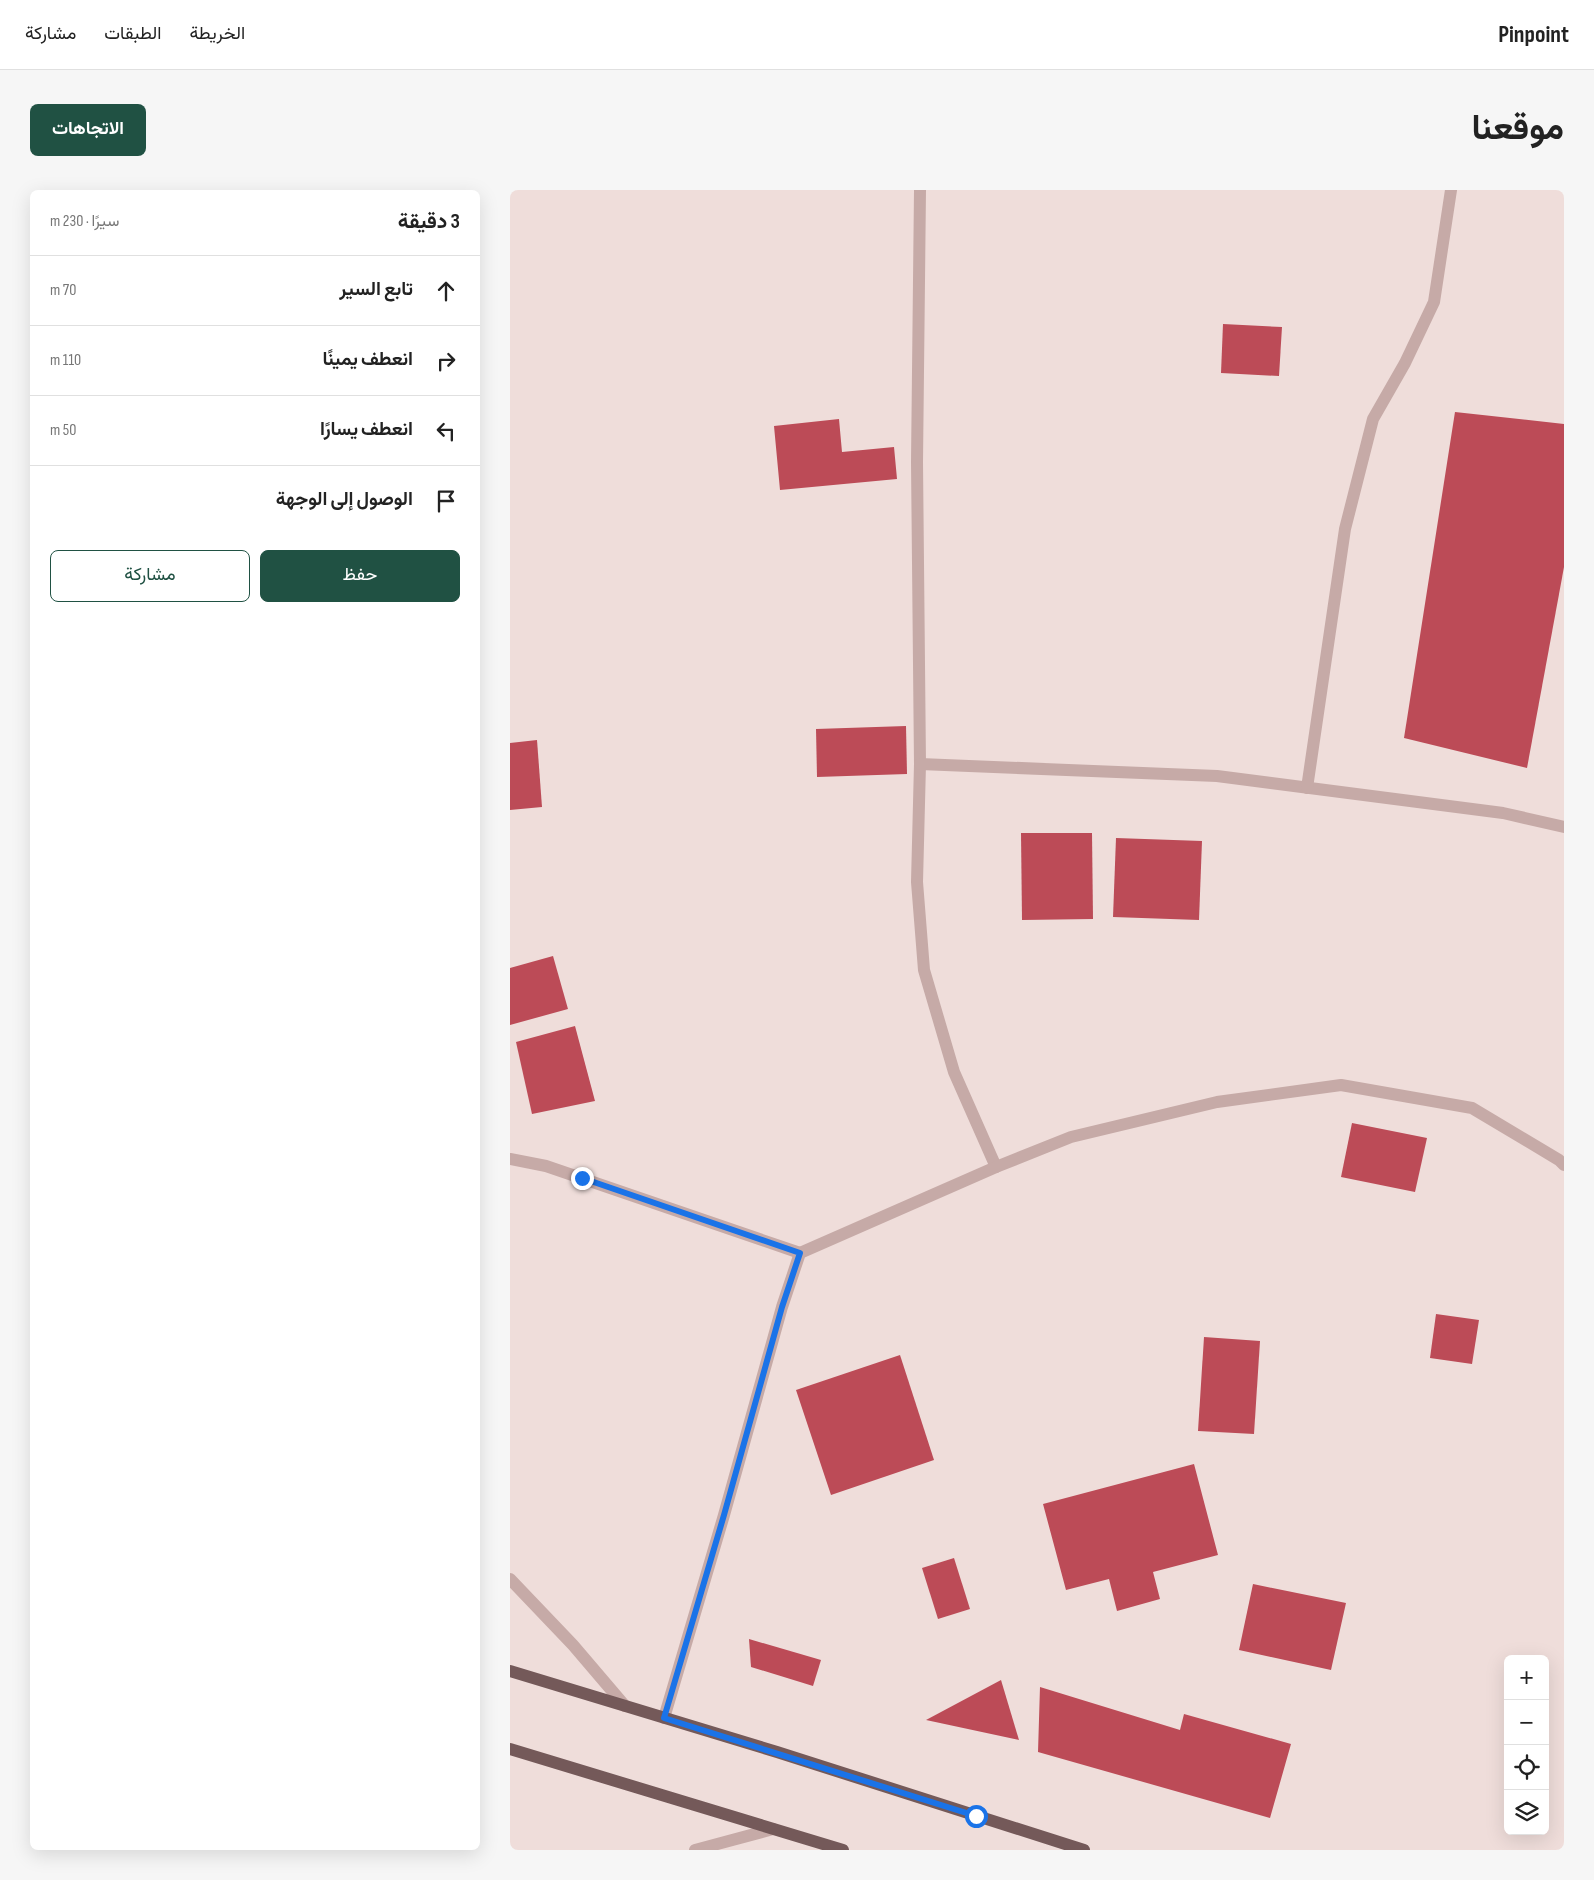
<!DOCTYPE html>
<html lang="ar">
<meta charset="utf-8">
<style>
body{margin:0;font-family:"Sofia Sans Condensed",Vazirmatn,sans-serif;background:#f6f6f6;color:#222;direction:rtl}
.controls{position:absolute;right:15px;bottom:15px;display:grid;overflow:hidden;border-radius:8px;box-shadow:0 5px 20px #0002}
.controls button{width:45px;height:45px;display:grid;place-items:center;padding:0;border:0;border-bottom:1px solid #e0e0e0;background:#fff;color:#222;font:25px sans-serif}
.stop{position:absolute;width:15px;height:15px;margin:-11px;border:4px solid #1a73e8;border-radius:50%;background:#fff}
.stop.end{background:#1a73e8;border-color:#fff;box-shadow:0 1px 5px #0008}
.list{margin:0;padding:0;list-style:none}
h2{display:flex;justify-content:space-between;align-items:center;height:65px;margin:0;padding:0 20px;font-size:21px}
h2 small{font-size:16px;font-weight:400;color:#767676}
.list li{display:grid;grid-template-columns:32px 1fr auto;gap:15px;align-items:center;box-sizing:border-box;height:70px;padding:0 20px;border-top:1px solid #e0e0e0}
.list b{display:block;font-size:19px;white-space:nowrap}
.list em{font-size:16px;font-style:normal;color:#767676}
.actions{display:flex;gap:10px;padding:15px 20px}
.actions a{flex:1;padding:11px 0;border:1px solid #205143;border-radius:8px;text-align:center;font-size:18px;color:#205143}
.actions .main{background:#205143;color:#fff}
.icon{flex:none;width:28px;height:28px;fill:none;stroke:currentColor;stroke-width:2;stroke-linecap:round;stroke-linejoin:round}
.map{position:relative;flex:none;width:1054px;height:1660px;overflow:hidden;direction:ltr;border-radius:8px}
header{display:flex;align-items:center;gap:30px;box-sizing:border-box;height:70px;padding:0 25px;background:#fff;border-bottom:1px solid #e0e0e0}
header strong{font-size:24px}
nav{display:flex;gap:28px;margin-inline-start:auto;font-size:18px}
.intro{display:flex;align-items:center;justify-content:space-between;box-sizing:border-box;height:120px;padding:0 30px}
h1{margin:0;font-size:35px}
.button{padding:12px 22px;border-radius:8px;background:#205143;color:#fff;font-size:18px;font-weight:700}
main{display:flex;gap:30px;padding:0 30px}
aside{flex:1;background:#fff;border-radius:8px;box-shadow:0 5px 20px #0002}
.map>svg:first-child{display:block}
</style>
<header>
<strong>Pinpoint</strong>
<nav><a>الخريطة</a><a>الطبقات</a><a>مشاركة</a></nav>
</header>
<div class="intro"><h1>موقعنا</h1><a class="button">الاتجاهات</a></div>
<main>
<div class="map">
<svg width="1054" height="1660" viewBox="0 0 1054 1660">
<rect width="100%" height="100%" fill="#efddda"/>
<g fill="#bc4b57">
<path d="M713 134 772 137 769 186 711 183Z"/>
<path d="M945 222 1054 234V377L1017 578 894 548Z"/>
<path d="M329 229 332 262 384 257 387 289 270 300 264 236Z"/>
<path d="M396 536 397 584 307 587 306 539Z"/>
<path d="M27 550 32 617 0 620V553Z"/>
<path d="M511 643H582L583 729 512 730Z"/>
<path d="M606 648 692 651 689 730 603 727Z"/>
<path d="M43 766 58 819 0 835V778Z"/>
<path d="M65 836 85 911 22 924 6 852Z"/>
<path d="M842 933 917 948 905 1002 831 987Z"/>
<path d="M926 1124 969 1130 962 1174 920 1168Z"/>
<path d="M694 1147 750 1151 744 1244 688 1241Z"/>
<path d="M390 1165 424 1270 321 1305 286 1200Z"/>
<path d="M684 1274 708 1365 643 1382 650 1409 607 1421 599 1389 556 1400 533 1314Z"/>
<path d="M444 1368 460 1419 428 1429 412 1378Z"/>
<path d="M743 1394 836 1413 821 1480 729 1460Z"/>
<path d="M239 1449 311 1470 303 1496 241 1477Z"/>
<path d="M491 1490 509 1550 416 1530Z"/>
<path d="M530 1497 670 1540 674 1524 781 1554 760 1628 528 1562Z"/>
</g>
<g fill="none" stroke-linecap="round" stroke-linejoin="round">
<g stroke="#c6aaa7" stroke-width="12">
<path d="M410 0 407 272 410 574 407 692 414 780 444 882 486 977"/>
<path d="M410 574 707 586 993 623 1054 637"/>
<path d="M797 598 835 339 863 229 895 173 924 112 941 0"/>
<path d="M0 969 36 976 290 1063"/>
<path d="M0 1389 63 1455 115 1516"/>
<path d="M154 1528 214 1325 272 1117 290 1063 486 977 561 947 707 912 831 895 962 918 1049 970 1054 975"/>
<path d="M185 1660 263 1639"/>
</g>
<g stroke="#745959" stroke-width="12">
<path d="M0 1481 267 1562 574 1660"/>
<path d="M0 1559 333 1660"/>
</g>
</g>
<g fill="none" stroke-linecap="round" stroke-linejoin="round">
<path stroke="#1a73e8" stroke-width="6" d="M72 988 290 1063 272 1117 214 1325 154 1528 466 1626"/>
</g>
</svg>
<div class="controls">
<button>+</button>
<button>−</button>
<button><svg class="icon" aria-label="locate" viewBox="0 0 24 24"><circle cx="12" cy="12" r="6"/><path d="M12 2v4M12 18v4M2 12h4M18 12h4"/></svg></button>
<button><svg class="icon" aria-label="layers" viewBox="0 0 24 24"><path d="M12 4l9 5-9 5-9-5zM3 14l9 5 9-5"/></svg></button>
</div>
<div class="stop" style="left:466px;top:1626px"></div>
<div class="stop end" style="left:72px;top:988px"></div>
</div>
<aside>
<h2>3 دقيقة<small>سيرًا · 230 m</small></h2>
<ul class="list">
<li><svg class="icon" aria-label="ahead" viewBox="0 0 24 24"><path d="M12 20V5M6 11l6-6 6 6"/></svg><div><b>تابع السير</b></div><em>70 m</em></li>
<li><svg class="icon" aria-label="right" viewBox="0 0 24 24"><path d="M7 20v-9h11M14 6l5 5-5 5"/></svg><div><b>انعطف يمينًا</b></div><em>110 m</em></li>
<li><svg class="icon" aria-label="left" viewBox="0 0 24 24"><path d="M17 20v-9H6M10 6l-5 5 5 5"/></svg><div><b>انعطف يسارًا</b></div><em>50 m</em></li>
<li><svg class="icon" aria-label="arrive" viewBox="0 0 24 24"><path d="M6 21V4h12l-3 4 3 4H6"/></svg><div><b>الوصول إلى الوجهة</b></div></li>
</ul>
<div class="actions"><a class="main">حفظ</a><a>مشاركة</a></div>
</aside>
</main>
